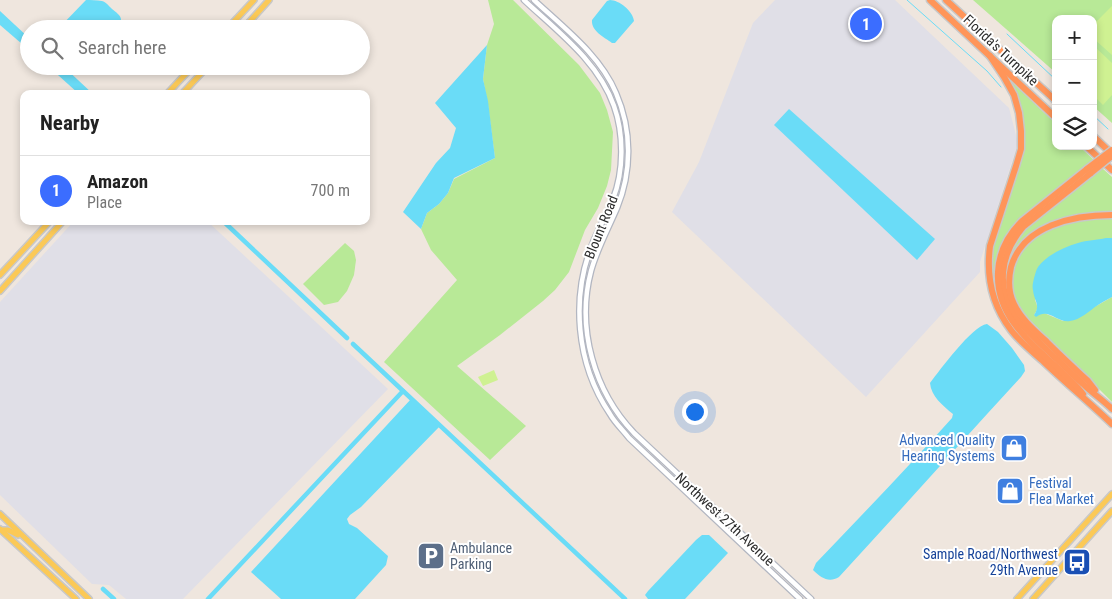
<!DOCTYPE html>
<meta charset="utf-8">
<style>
body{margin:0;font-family:"Roboto Condensed",sans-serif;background:#f2f2f2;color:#222}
.controls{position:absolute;right:15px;top:15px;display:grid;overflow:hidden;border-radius:10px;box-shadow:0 2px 8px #0003}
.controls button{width:45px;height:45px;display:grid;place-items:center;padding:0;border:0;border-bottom:1px solid #e0e0e0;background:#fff;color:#222;font:25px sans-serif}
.you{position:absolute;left:694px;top:411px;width:18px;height:18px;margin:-12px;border:4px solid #fff;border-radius:50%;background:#1a73e8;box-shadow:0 0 0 8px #1a73e833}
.badge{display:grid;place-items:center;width:32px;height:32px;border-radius:50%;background:#3b6dff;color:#fff;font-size:16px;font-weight:700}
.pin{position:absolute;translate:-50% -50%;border:2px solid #fff;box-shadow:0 1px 5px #0006}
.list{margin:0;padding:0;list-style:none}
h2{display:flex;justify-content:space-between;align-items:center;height:65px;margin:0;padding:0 20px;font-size:21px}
h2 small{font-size:16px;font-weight:400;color:#767676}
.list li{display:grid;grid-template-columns:32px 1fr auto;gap:15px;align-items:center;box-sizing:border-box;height:70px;padding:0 20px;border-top:1px solid #e0e0e0}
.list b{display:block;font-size:19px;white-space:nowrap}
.list p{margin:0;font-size:16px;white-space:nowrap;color:#767676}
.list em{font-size:16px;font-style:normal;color:#767676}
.icon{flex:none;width:28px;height:28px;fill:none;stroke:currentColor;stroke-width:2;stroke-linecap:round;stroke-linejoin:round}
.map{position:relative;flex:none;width:1112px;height:599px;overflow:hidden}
.search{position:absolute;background:#fff;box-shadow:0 2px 8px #0003;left:20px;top:20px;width:350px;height:55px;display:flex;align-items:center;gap:12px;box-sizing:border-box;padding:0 18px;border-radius:28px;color:#767676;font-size:19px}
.panel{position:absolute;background:#fff;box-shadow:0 2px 8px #0003;left:20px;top:90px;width:350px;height:135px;border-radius:10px}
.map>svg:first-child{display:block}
</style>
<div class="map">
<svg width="1112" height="599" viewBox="0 0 1112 599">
<rect width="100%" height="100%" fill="#efe6de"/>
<g fill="#e0dfe7">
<path d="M775 0H895L1009 108 1018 143 980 262V272L866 397 672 212 699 162 753 23Z"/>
<path d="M74 221H207L388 389 183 599H126L109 585 92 584 0 495V302Z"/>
</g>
<g fill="#b8e997">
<path d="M488 0H513L579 65 600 93 607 110 613 132 611 170 607 186 598 208 585 230 569 272 555 290 543 301 500 335 457 366 526 426 490 460 384 362 457 280 431 250 421 229 427 213 439 204 448 193 454 179 495 158 488 105 483 79 487 45 494 24Z"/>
<path d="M973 0H1112V123L1093 106V19H1056V73Z"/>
<path d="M1010 80 1056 124V146H1079L1095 161C1078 174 1062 186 1045 199 1036 206 1026 213 1018 221 998 239 992 266 996 292L992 286 991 253 1024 142C1024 119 1019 100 1010 80Z"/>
<path d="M1102 168 1112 177V213L1042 228 1012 258 1007 272 1006 271C1010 253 1013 244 1026 229Z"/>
<path d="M1112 217V238L1093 241 1035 300C1038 307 1038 309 1034 315L1044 313 1063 321 1098 305 1112 297V402L1025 315C1021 309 1017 304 1015 298 1007 277 1015 254 1032 239 1041 231 1059 225 1070 222 1083 218 1098 218 1112 217Z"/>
<path d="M345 243 354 251 356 260 354 275 347 291 338 302 324 305 303 284Z"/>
</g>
<g fill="#cff192">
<path d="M1112 6V55L1093 38V25Z"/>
<path d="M1093 45 1112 63V95L1103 105 1093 95Z"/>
<path d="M494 370 498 380 483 386 478 377Z"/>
</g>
<g fill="#6adcf7">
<path d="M86 0C91 0 97 0 102 1 106 2 109 6 112 9 121 16 125 19 116 29H58Z"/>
<path d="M610 0C619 0 633 11 634 21L615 43H612C604 37 591 31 592 20L607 1Z"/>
<path d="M0 11 29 38V50L0 25Z"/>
<path d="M487 45 483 79 488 101 495 158 454 178 448 193 439 204 427 213 421 229 403 212 436 163 450 148 456 128 435 103Z"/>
<path d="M48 66H63L93 94H79Z"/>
<path d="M789 109 935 239 917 260 774 125Z"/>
<path d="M1106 238H1112V297C1107 300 1102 302 1098 305 1089 311 1080 320 1070 321 1056 323 1049 307 1036 317L1034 315C1041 305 1034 301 1033 290 1032 286 1033 283 1034 278 1035 275 1036 270 1038 267 1047 255 1064 247 1078 243 1087 240 1097 240 1106 238Z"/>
<path d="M987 324 998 332 1012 348 1024 365 1025 371 1021 377C960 443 900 511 839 577 829 583 821 578 813 570L816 563C862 515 908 467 952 418L953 414C943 406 931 396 930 383 940 370 972 326 987 324Z"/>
<path d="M411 399 440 426 361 507 350 515 347 519 349 524 357 528 388 556 386 565 355 599H281L251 572Z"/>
<path d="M702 535H709L728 553 685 599H648L645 595 648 591 696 540Z"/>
</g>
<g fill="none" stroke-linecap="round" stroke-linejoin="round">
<g stroke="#6adcf7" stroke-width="1">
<path d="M907 0 987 71 1001 87"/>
<path d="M1007 34 1056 80"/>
<path d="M1093 115 1108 129"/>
</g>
<g stroke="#6adcf7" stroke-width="4.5">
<path d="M223 221 347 338"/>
<path d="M353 344 625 599"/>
<path d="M103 589 114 599"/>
<path d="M208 599 403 391"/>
</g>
<g stroke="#b2b6c1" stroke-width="7">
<g id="minor">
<path d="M524 0C557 31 598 61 614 106 624 134 624 171 613 199 607 213 600 226 594 240 570 296 576 364 610 414 615 423 623 430 629 438L800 599"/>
<path d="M534 0C564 28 600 55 616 93 632 130 632 171 617 208 608 229 597 249 591 271 576 328 594 391 634 433L811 599"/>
</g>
</g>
<g stroke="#c8c8c8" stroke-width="8">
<g id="major">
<path d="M227 29 254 0"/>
<path d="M243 29 269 0"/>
<path d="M167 94 193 66"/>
<path d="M182 94 208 66"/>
<path d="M0 275 50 221"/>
<path d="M0 291 63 221"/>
<path d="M0 514 89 599"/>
<path d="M0 529 76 599"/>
<path d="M2 530H8L18 535"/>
<path d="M1017 599 1112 494"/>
<path d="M1033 599 1112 511"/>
</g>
</g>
<g stroke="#c8c8c8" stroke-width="9">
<g id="highway">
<path d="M930 0 1056 118"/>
<path d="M946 0 1056 101"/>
<path d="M990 56 1004 77 1014 95 1019 113 1021 131V149L1016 166 990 246C986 277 992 305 1011 330 1020 342 1033 352 1044 362 1066 383 1090 403 1112 424"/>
<path d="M1093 136 1112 154"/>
<path d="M1086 146 1112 170"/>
<path d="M1091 173 1023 227C1000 254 995 289 1017 319 1026 331 1038 341 1049 352 1060 362 1071 373 1083 384 1092 393 1103 400 1112 409"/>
<path d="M1095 390 1088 381C1074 368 1060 355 1047 342 1035 331 1021 319 1014 304 1008 292 1008 280 1011 267 1023 225 1074 215 1112 215"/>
<path d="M1083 394C1053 356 995 329 998 272 999 253 1008 235 1022 221L1087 169"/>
</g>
</g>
<use href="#minor" stroke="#fff" stroke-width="4.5"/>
<use href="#major" stroke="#fbc957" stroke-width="5"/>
<use href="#highway" stroke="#ff9559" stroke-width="6"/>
<g stroke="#c8c8c8" stroke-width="9" stroke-linecap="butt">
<g id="highway-bridge">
<path d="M1087 169 1112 150"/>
<path d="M1091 173 1112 156"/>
</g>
</g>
<use href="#highway-bridge" stroke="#ff9559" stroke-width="6"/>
</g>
<defs>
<g id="shop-square" transform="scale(1.4375)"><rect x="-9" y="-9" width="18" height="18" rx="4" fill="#3f7fe0" stroke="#fff"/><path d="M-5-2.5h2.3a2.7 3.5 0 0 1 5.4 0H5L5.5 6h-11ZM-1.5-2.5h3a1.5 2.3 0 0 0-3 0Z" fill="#fff"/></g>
<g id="parking-square" transform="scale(1.4375)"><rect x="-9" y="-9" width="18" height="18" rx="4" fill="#5c6f8a" stroke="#fff"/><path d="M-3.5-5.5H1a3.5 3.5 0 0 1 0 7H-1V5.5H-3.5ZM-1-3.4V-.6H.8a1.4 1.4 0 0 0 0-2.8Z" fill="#fff"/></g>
<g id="bus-square" transform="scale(1.4375)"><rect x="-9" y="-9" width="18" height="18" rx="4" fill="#1a4fb4" stroke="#fff"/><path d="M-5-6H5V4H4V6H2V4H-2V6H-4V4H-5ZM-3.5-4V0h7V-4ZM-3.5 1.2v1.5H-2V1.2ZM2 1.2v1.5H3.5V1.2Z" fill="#fff"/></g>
</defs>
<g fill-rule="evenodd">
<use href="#shop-square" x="1014" y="448"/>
<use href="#shop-square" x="1010" y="491"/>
<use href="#parking-square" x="431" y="556"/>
<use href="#bus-square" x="1077" y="562"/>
</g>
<g text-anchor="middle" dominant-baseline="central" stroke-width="4" stroke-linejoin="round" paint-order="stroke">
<g font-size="14" fill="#2c2c2c" stroke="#fff">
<text transform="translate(1001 50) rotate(43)">Florida's Turnpike</text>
<text transform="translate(601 227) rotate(-68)">Blount Road</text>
<text transform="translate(725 519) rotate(43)">Northwest 27th Avenue</text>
</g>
<g font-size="14" fill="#366cbe" stroke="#fff" text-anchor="end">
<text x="995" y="440">Advanced Quality<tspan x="995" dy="16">Hearing Systems</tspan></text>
<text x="1029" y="483" text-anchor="start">Festival<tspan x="1029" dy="16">Flea Market</tspan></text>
</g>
<g font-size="14" fill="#4e5e75" stroke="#fff" text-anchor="start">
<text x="450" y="548">Ambulance<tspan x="450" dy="16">Parking</tspan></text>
</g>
<g font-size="14" fill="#164399" stroke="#fff" text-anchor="end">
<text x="1058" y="554">Sample Road/Northwest<tspan x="1058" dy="16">29th Avenue</tspan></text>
</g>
</g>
</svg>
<div class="controls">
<button>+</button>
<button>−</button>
<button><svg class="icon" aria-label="layers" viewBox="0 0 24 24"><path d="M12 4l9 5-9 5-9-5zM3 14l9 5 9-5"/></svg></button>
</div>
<div class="you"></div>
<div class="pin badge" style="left:866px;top:24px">1</div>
<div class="search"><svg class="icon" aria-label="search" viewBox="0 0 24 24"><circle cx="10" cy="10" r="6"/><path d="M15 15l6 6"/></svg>Search here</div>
<section class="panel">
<h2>Nearby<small></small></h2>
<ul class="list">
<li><span class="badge">1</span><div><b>Amazon</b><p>Place</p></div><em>700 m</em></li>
</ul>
</section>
</div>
